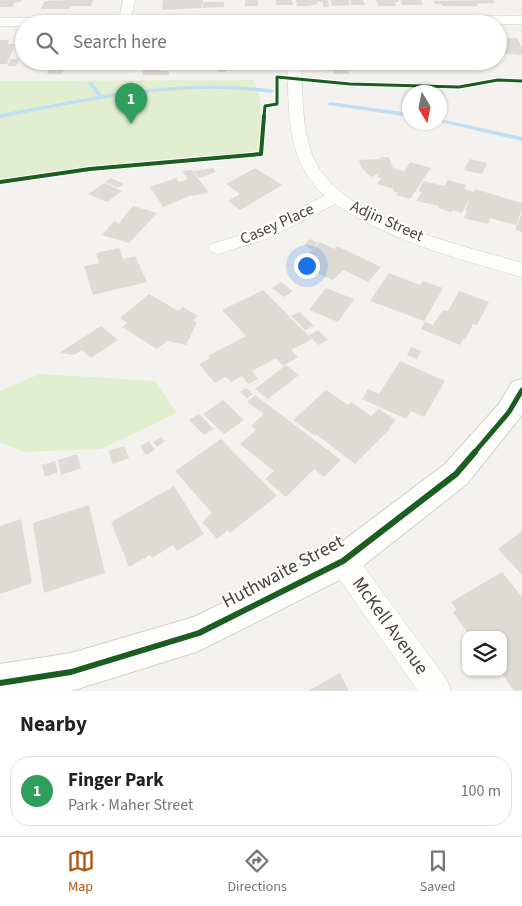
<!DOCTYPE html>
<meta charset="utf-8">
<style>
body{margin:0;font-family:"Source Sans 3",sans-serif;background:#f2f2f2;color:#222}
.controls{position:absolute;right:15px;bottom:15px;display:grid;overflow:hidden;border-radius:10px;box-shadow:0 1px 4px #0004}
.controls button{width:45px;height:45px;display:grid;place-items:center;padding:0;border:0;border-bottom:1px solid #e0e0e0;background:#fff;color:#222;font:25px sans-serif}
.compass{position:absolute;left:402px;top:85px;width:45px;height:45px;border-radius:50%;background:#fff;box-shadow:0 1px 4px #0004;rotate:170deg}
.you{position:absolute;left:306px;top:265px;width:18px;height:18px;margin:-12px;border:4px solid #fff;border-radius:50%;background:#1a73e8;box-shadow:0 0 0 8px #1a73e833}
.badge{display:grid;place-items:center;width:32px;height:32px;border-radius:50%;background:#b45309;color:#fff;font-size:16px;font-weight:700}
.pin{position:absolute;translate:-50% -41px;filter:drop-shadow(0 1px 2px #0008)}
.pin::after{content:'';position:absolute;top:26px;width:18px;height:15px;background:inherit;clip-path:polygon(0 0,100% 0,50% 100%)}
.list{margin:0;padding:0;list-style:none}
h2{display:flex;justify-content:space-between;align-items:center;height:65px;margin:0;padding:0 20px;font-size:21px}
h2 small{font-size:16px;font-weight:400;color:#767676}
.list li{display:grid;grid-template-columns:32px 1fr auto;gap:15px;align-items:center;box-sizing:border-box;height:70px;margin:0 10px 10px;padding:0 10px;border:1px solid #e0e0e0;border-radius:20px}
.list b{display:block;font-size:19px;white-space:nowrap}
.list p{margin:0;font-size:16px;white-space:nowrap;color:#767676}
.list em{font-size:16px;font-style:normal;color:#767676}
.icon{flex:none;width:28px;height:28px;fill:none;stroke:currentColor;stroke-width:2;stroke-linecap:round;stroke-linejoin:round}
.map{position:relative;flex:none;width:522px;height:691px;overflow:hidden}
.search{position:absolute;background:#fff;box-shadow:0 1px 4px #0004;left:15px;right:15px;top:15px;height:55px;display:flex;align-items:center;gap:12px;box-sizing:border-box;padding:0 18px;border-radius:28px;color:#767676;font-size:19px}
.sheet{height:145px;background:#fff}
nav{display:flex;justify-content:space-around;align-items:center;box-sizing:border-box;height:70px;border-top:1px solid #e0e0e0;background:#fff;font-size:14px;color:#767676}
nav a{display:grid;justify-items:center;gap:2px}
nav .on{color:#b45309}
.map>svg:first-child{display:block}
</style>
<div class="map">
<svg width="522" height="691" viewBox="0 0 522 691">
<rect width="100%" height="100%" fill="#f4f2ee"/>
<g fill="#e1eecf">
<path d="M253 80 260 97 265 152 0 182V81Z"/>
<path d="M40 374 155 381 177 413 101 449 24 452 0 443V391Z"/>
</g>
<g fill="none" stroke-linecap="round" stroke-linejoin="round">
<g fill="#c0ddf1" fill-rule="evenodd">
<path d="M88 82H92L102 95C135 91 168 86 202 86 225 85 248 87 271 89L274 91 271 93C248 90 225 88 202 89 134 90 67 105 0 118V114L98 96 88 83Z"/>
<path d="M330 102 410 113V117L328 105 327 104Z"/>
<path d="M440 119 522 137V141L440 122Z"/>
</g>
</g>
<g fill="#dedbd6">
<path d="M0 0H22L20 2 14 3 12 7H0Z"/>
<path d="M70 0H93L91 6H71L69 9H41L45 1Z"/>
<path d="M163 0H203L202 8 162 10Z"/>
<rect x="245" y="0" width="13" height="6"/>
<path d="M276 0H292L293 5H276Z"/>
<path d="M296 0H328L329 7H323V2H317V4L308 6H297Z"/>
<path d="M331 0H349L350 5 332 6Z"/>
<path d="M350 0H363L365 5H351Z"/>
<path d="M376 0H398L399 2H395L396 6H378Z"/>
<path d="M400 0H421L423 5H402Z"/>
<path d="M493 0 495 3 477 4 478 6H442L441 4H435L433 1Z"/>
<path d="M203 2H224V7L203 8Z"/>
<path d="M498 38H517L522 47V55L498 53V44H501Z"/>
<path d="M0 40H9L8 44H15L7 64H0Z"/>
<path d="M11 59H19L16 66H7Z"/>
<path d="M145 61H162L160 71H169V75H142Z"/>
<path d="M329 61H347L349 74H334Z"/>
<path d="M441 61 457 62 459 67H453L454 70H450L448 65H443Z"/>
<path d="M363 62H370L372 70H364Z"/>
<path d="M217 63H227L226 72H217V68H212V64Z"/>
<path d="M50 65H66L73 66 72 69H64L62 74H47Z"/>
<path d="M380 157H389L393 168 404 172 410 162 431 168 410 199 396 195 398 193 393 191 394 189 377 184 381 178 377 177 380 173 371 177 361 167 359 160 381 159Z"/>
<path d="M470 159 487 163 482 174 464 170Z"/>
<path d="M213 168 216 172 199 178 193 171Z"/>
<path d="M255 168 282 185 240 210 228 201 240 194 226 184Z"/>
<path d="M192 170 209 193 189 196 163 207 150 187 176 178 179 182 188 179 182 171Z"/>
<path d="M111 178 124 184 118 188 105 182Z"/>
<path d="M448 180 466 185 464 189 474 192 475 189 522 203V209L516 225 490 218 488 224 464 218 467 211H465L470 198 462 213 453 210 452 212 438 208 439 206 416 201 422 192 418 191 424 181 444 186Z"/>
<path d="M104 183 122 191 107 202 88 194Z"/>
<path d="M133 206 157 213 129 243 102 235 114 221 119 223Z"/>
<path d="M522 213V232L515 230Z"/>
<path d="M310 239 318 243 312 249 304 245Z"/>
<path d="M320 242 335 249 337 246 381 267 368 282 343 270 333 280 298 264Z"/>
<path d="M119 248 123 259 135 256 147 282 93 295 84 266 99 263 96 253Z"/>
<path d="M389 273 420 285 423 281 443 288 424 321 370 301Z"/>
<path d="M281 282 293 291 284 297 272 288Z"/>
<path d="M326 288 354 299 338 322 309 310Z"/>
<path d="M263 290 312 339 291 350 298 357 283 366 276 358 252 371 258 379 248 384 242 376 231 382 226 377 215 383 199 364 210 358 208 356 246 336 222 310Z"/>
<path d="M459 291 489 302 477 325 473 324 465 340 463 339 460 345 421 329 425 322 433 325 443 310 448 311Z"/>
<path d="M149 294 178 311 183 307 198 316 193 320 197 323 186 345 167 341 157 349 122 327 127 323 120 318Z"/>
<path d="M300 312 314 326 305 330 291 316Z"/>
<path d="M101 326 118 340 91 358 82 350 74 355 59 353Z"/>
<path d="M318 330 328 340 318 345 309 335Z"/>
<path d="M411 347 421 351 417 359 407 355Z"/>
<path d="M400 361 445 381 424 417 411 411 406 419 362 399 368 389 379 394Z"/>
<path d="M286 365 299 375 268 399 255 389Z"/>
<path d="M246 388 253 394 247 398 240 392Z"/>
<path d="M326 390 348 405 351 402 371 416 379 409 396 420 389 428 390 429 355 464 317 435 315 436 293 420Z"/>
<path d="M255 395 341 460 324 477 314 469 286 497 265 479 274 471 240 444 256 430 251 426 264 414 247 402Z"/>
<path d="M223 400 244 420 224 434 203 414Z"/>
<path d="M199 414 214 429 204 435 189 420Z"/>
<path d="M161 437 165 441 157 447 153 442Z"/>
<path d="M221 439 277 496 230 533 228 530 217 539 202 522 212 513 175 471Z"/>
<path d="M149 441 155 450 146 455 140 446Z"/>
<path d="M124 446 129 458 113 464 108 451Z"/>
<path d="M77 454 81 468 61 475 58 460Z"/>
<path d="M55 461 58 472 45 477 42 465Z"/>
<path d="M174 486 204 534 177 551 173 545 152 558 150 555 129 567 111 522Z"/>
<path d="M89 505 105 573 44 593 33 523Z"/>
<path d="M21 519 32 583 0 594V526Z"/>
<path d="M522 531V575L498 549Z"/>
<path d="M502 572 522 597V691H514L501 672H503V635H469L453 612 457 610 451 602Z"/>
<path d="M340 673 349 691H308Z"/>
</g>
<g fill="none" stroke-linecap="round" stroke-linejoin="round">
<g stroke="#d2d0cb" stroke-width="1">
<g id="minor">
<path d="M123 0H135L131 18 522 16V24H24V26H0V18H119Z"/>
<path d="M287 61H301C303 93 301 129 314 159 341 220 463 245 522 263V277C458 259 390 241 335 204L267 239 218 254 211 252 209 248 211 244 255 231 324 196C284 155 290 114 287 61Z"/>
<path d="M343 548 353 552 447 680 451 691H418L333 570 329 561 333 552Z"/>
</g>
</g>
<g stroke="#d2d0cb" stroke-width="2">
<path id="tertiary" d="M522 379V415L467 484 355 572 199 651 71 691H0V664L71 653 194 617 331 550 445 464 499 404 512 382Z"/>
</g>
<use href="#minor" fill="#fdfdfc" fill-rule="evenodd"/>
<use href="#tertiary" fill="#fdfdfc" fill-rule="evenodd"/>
<g stroke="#fff" stroke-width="5">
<path id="cycleway-far3" d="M264 117 265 106 277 104V77L350 84 459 87 498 80 522 81"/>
</g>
<g stroke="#fff" stroke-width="6">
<path id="cycleway-far2" d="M0 182 90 169 261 154 264 116"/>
</g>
<g stroke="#fff" stroke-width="8">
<path id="cycleway-far1" d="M474 453 509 412 522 390"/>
</g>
<g stroke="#fff" stroke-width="9">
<path id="cycleway" d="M0 683 71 672 199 633 343 561 456 474 475 452"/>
</g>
<use href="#cycleway-far3" stroke="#1b5e20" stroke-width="3"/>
<use href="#cycleway-far2" stroke="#1b5e20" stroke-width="4"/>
<use href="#cycleway-far1" stroke="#1b5e20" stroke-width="5"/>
<use href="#cycleway" stroke="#1b5e20" stroke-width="6"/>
</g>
<g text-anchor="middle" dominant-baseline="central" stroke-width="4" stroke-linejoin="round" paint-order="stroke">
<g font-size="16" fill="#4b4439" stroke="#fff">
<text transform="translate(387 221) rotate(24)">Adjin Street</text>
<text transform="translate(277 224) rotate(-24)">Casey Place</text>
</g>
<g font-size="19" fill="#4b4439" stroke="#fff">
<text transform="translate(283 572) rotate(-28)">Huthwaite Street</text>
<text transform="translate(390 626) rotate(54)">McKell Avenue</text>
</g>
</g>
</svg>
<div class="controls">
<button><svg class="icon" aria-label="layers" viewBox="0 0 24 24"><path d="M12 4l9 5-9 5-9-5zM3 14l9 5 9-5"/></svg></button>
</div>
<svg class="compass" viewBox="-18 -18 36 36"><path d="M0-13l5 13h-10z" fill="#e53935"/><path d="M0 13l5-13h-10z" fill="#767676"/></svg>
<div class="you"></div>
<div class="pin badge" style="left:131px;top:124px;background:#2e9e5b">1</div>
<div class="search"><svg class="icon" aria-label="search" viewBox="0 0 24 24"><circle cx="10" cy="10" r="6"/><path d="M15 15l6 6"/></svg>Search here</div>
</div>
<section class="sheet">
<h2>Nearby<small></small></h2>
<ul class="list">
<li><span class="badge" style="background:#2e9e5b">1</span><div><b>Finger Park</b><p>Park · Maher Street</p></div><em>100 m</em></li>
</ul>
</section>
<nav>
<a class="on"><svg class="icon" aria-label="map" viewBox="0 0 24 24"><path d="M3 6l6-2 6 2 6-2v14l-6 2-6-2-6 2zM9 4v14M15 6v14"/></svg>Map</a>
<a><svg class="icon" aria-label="directions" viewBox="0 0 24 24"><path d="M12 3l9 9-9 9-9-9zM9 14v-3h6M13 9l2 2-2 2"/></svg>Directions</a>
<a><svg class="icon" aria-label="saved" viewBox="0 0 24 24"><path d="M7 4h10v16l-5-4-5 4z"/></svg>Saved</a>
</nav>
